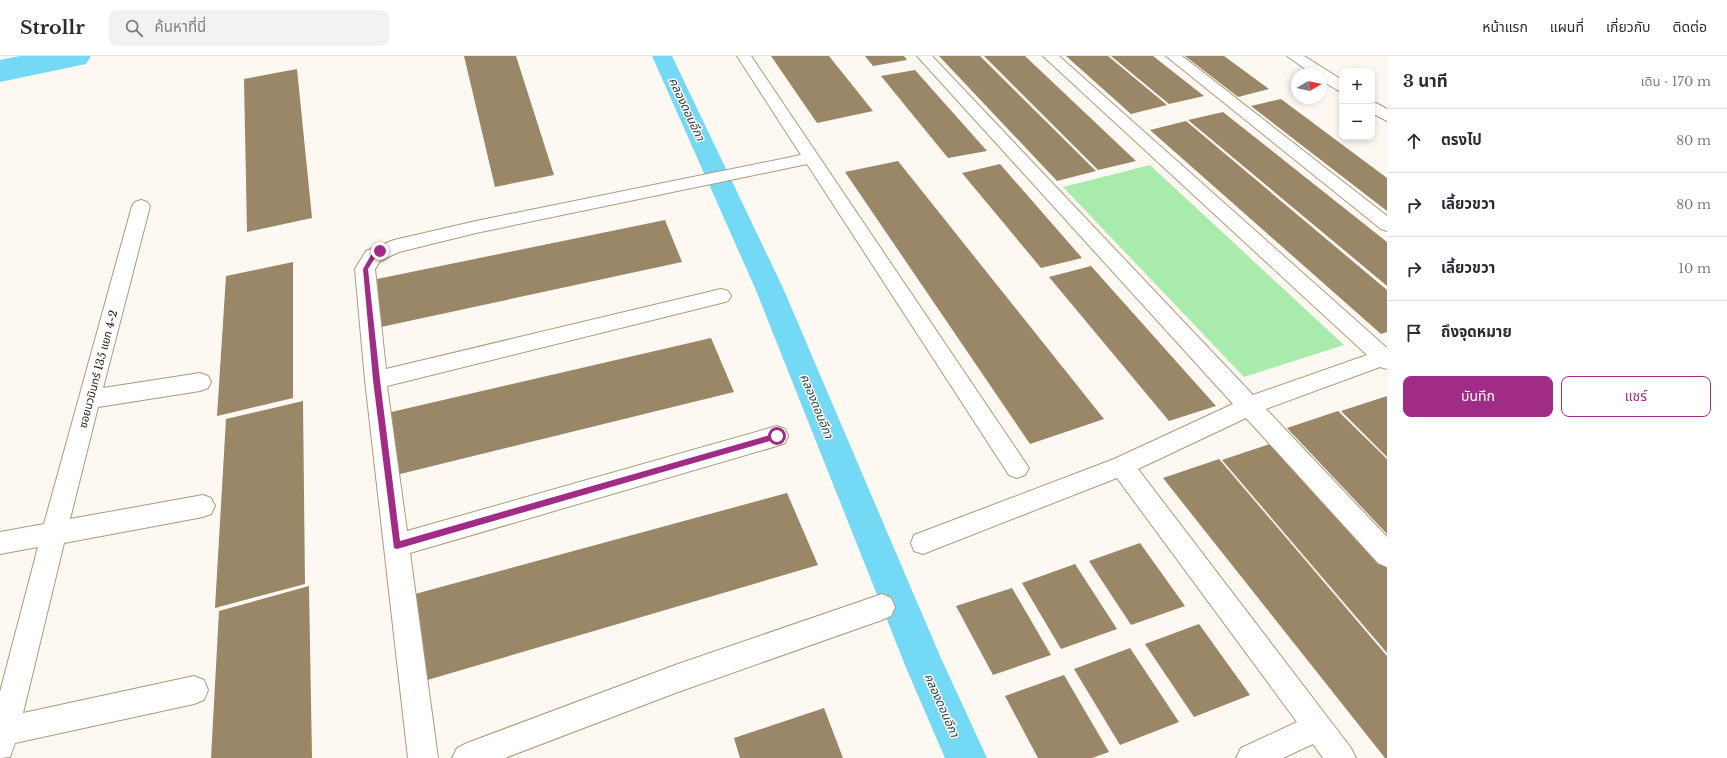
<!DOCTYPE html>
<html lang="th">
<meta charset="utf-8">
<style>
body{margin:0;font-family:"Libre Baskerville","Noto Sans Thai",serif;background:#f2f2f3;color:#2b2b33}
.controls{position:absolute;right:12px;top:12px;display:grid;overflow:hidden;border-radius:8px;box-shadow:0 2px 6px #0003}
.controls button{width:36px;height:36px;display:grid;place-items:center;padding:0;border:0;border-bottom:1px solid #e1e1e2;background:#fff;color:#2b2b33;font:20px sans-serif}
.compass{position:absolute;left:1291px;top:12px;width:36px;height:36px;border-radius:50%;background:#fff;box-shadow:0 2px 6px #0003;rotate:81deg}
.stop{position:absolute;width:12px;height:12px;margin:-9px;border:3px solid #a12c85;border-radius:50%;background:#fff}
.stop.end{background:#a12c85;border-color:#fff;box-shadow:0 1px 4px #0008}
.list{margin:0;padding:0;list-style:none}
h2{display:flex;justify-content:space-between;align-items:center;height:52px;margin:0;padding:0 16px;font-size:17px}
h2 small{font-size:13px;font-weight:400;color:#7c7c81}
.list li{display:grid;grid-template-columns:26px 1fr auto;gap:12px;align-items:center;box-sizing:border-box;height:64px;padding:0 16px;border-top:1px solid #e1e1e2}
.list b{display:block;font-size:15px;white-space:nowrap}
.list em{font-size:13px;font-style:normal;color:#7c7c81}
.actions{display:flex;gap:8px;padding:12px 16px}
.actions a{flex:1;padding:9px 0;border:1px solid #a12c85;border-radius:8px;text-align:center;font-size:14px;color:#a12c85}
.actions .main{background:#a12c85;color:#fff}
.icon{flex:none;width:22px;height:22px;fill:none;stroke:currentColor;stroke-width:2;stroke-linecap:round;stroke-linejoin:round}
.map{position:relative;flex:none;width:1387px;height:702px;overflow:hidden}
header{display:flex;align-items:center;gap:24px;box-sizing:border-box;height:56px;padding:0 20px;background:#fff;border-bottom:1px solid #e1e1e2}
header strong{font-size:19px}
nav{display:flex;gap:22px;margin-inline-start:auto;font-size:14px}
.search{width:280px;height:36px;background:#f2f2f3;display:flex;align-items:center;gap:10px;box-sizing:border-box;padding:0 14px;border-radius:8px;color:#7c7c81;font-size:15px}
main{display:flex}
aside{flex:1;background:#fff}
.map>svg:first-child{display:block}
</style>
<header>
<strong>Strollr</strong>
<div class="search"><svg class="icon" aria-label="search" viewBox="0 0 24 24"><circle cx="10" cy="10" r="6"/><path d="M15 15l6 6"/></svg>ค้นหาที่นี่</div>
<nav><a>หน้าแรก</a><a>แผนที่</a><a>เกี่ยวกับ</a><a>ติดต่อ</a></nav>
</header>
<main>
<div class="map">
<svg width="1387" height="702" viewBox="0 0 1387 702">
<rect width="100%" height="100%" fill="#fdf9f2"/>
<path fill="#a9ebad" d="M1150 109 1344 289 1244 321 1063 131Z"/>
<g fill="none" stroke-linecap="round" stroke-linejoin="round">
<path fill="#73d9f5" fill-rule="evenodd" d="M652 0H672L783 232 940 600 987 702H945L907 614 755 232Z"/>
<path fill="#73d9f5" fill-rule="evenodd" d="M20 0H91L86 8 0 26V4Z"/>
</g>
<g fill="#998768">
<path d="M464 0H516L554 119 495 131Z"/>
<path d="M771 0H829L873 55 817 67Z"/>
<path d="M865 0H904L907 4 873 10Z"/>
<path d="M939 0H980L1096 115 1057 125Z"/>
<path d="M984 0H1025L1136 105 1098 114Z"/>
<path d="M1066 0H1108L1167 49 1131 58Z"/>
<path d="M1111 0H1153L1204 40 1169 48Z"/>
<path d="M1185 0H1224L1269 33 1238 41Z"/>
<path d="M297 13 312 162 247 176 244 23Z"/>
<path d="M915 14 987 95 948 102 881 20Z"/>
<path d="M1281 43 1387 122V155L1251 50Z"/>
<path d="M1223 56 1387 186V230L1188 64Z"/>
<path d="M1186 65 1387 234V276L1381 278 1150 74Z"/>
<path d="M898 105 1104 363 1030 388 845 116Z"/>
<path d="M1000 108 1082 202 1041 212 962 117Z"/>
<path d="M665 164 682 206 381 271 377 223Z"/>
<path d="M293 206V342L217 360 226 220Z"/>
<path d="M1091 210 1216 350 1169 365 1049 221Z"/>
<path d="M711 282 734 336 392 420 387 357Z"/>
<path d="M1387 340V401L1341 355Z"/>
<path d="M303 345 305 528 215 552 226 363Z"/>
<path d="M1338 355 1387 403V478L1287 372Z"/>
<path d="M1276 386 1387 507V597L1222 404Z"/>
<path d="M1219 403 1387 600V702H1385L1163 422Z"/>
<path d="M787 437 818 509 424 625 415 538Z"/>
<path d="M1140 487 1185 550 1131 569 1089 505Z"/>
<path d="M1075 508 1117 573 1061 593 1022 527Z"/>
<path d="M309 530 312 702H211L219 555Z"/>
<path d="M1012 532 1051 599 993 619 956 550Z"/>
<path d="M1199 568 1250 639 1194 661 1145 588Z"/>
<path d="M1130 592 1179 666 1120 689 1074 613Z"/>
<path d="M1064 619 1109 696 1092 702H1038L1005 640Z"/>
<path d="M824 652 843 702H740L734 682Z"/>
</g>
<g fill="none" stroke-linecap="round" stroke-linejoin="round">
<g stroke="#ac9a7b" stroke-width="2">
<g id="minor">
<path d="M737 0H751L1029 412 1025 419 1017 422 1009 419 807 108 476 177 399 196 380 205 375 213 386 313 721 233 728 235 731 240 728 245 721 247 387 330 407 475 777 370 785 373 788 380 785 387 777 390 410 497 438 702H408L365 324 355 213 366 195 394 184 476 165 801 99Z"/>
<path d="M917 0H932L1253 339 1367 299 1043 0H1059L1387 292V313L1380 311 1266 353 1387 481V511L1378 507 1246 362 1138 413 1351 692 1356 702H1323L1313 688 1283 702H1236L1241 692 1297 666 1117 422 923 498 914 495 911 487 914 479 1114 403 1233 348Z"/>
<path d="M1166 0H1182L1387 160V175L1381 173Z"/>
<path d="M1287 0H1304L1342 24V36L1337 34 1321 24V18H1312Z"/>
<path d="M1372 45 1387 53V65L1372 57Z"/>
<path d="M141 144 147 146 150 150 103 332 200 317 208 320 211 326 208 332 200 335 98 351 70 463 203 439 211 442 215 450 211 458 203 461 64 487 23 657 194 620 204 624 208 634 204 644 194 648 15 687 10 701 0 702V636L38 491 0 498V476L44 468 132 150 135 146Z"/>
<path d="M882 538 891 542 895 551 891 560 882 564 678 636 505 702H452L457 692 467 687 678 608Z"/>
</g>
</g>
<use href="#minor" fill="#fff" fill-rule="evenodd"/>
</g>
<path fill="#a12c85" d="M380 193 382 194V197L375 202 368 213 380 324 400 485 777 377 780 380 777 383 397 493 394 492 373 324 363 213 371 199Z"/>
<g text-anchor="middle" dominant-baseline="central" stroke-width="3" stroke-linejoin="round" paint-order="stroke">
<g font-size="11" fill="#1d1609" stroke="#fff">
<text transform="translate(98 313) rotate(-75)">ซอยนวมินทร์ 135 แยก 4-2</text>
</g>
<g font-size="12" font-style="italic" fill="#233a41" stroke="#fff">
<text transform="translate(687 53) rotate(65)">คลองดอนอีกา</text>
<text transform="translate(817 350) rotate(68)">คลองดอนอีกา</text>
<text transform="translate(942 649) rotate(66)">คลองดอนอีกา</text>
</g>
</g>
</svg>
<div class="controls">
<button>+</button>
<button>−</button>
</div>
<svg class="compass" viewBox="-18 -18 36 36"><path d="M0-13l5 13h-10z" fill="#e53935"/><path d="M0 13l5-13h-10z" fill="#7c7c81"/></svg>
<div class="stop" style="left:777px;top:380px"></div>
<div class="stop end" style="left:380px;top:195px"></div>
</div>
<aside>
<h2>3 นาที<small>เดิน · 170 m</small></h2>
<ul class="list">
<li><svg class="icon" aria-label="ahead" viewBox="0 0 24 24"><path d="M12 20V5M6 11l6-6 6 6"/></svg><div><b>ตรงไป</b></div><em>80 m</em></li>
<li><svg class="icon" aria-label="right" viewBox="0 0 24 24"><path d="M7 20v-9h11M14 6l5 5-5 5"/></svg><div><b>เลี้ยวขวา</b></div><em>80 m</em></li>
<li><svg class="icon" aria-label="right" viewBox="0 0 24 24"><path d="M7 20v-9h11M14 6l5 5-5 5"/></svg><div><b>เลี้ยวขวา</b></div><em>10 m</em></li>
<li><svg class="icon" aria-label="arrive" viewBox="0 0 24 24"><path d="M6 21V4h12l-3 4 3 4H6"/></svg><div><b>ถึงจุดหมาย</b></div></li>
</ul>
<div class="actions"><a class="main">บันทึก</a><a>แชร์</a></div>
</aside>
</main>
